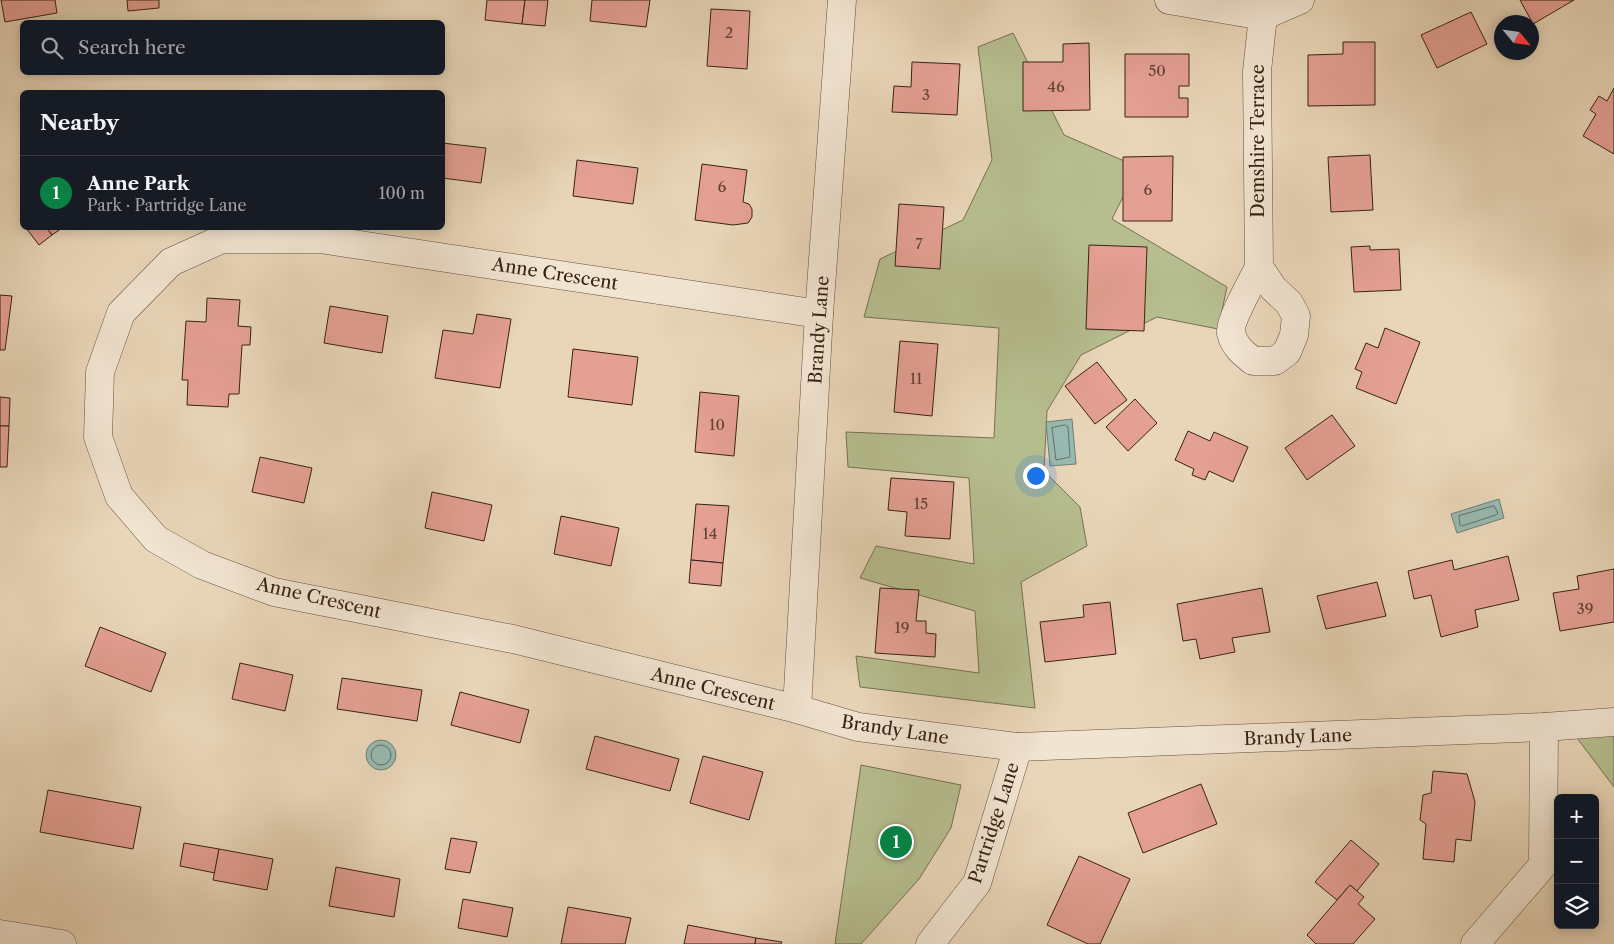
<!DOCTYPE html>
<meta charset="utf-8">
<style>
body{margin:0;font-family:"Libre Caslon Text",serif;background:#242831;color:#f1f3f6}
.controls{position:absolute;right:15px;bottom:15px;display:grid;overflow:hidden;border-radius:8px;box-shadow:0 2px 12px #0003}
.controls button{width:45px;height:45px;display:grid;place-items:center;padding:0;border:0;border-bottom:1px solid #363941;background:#171b24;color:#f1f3f6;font:25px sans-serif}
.compass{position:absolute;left:1494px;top:15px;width:45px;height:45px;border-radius:50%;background:#171b24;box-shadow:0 2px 12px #0003;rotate:119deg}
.you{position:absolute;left:1035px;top:475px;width:18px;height:18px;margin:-12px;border:4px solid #fff;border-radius:50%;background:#1a73e8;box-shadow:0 0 0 8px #1a73e833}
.badge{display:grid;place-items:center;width:32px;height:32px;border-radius:50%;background:#0b8043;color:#fff;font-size:16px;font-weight:700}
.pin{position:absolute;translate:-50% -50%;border:2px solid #fff;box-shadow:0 1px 5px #0006}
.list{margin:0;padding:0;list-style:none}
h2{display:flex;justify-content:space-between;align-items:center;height:65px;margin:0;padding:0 20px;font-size:21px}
h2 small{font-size:16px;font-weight:400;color:#9ea1a6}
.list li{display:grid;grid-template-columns:32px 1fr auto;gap:15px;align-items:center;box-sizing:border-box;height:75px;padding:0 20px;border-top:1px solid #363941}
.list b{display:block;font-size:19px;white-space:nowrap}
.list p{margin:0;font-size:16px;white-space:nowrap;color:#9ea1a6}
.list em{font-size:16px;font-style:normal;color:#9ea1a6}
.icon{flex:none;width:28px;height:28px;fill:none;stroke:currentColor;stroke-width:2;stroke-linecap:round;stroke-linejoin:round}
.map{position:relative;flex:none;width:1614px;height:944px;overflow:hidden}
.search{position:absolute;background:#171b24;box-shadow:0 2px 12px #0003;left:20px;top:20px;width:425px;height:55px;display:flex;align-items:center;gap:12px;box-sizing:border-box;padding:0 18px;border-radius:8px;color:#9ea1a6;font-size:19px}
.panel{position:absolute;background:#171b24;box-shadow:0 2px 12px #0003;left:20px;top:90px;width:425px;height:140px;border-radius:8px}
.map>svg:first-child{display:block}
</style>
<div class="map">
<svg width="1614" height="944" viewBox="0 0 1614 944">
<rect width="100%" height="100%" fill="#e9d6b8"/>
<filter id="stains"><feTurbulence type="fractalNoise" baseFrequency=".004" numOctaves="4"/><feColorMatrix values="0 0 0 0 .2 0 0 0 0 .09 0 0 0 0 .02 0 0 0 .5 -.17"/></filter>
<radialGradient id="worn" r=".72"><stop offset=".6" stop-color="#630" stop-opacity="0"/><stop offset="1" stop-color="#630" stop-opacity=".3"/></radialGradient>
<g fill="#b6be8f" stroke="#777052">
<path d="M1013 33 1064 135 1138 167 1112 219 1227 287 1218 329 1157 317 1081 355 1047 411 1044 471 1080 507 1087 546 1021 582 1035 708 860 687 856 656 979 673 975 611 860 578 876 546 974 564 969 478 848 467 846 432 994 438 999 328 864 317 880 259 963 220 992 160 978 47Z"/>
<path d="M1614 734V787L1577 738Z"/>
<path d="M861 765 961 785 951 828 919 879 861 944H835Z"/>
</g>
<g fill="#97b9b1" stroke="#717d73">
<path d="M1072 419 1076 464 1050 466 1046 422Z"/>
<path d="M1499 499 1504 518 1457 533 1451 514Z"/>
<circle cx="381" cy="755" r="15"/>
</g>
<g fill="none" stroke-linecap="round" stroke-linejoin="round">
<g stroke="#686e63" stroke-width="1">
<path d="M1065 425 1068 427 1070 457 1056 460 1052 428Z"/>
<path d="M1494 506 1498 513 1496 515 1462 526 1460 525 1459 516Z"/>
<circle cx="381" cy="755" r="10"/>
</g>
</g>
<g fill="#e5a094" stroke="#382215">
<path d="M1 0H55L57 13 5 22Z"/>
<path d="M127 0H159V8L128 11Z"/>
<path d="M487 0H525L522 24 485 20Z"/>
<path d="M525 0H548L545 26 522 24Z"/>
<path d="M592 0H650L646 27 590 21Z"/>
<path d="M1520 0H1574L1533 24Z"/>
<path d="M711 9 750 11 747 69 707 66Z"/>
<path d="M1471 12 1487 44 1437 68 1421 35Z"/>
<path d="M1343 42H1375V105L1308 106V55L1343 54Z"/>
<path d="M1089 43 1090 110 1023 111V62H1063V44Z"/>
<path d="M1125 54H1189V86H1179V98H1188V117H1125Z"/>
<path d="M912 62 960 64 957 115 892 112 894 86 911 87Z"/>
<path d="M1614 88V154L1583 136 1596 114 1590 110 1599 96 1607 101Z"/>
<path d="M442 143 486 148 481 183 442 178Z"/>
<path d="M1370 155 1373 210 1331 212 1328 157Z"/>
<path d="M1173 156 1172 221H1123V157Z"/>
<path d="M577 160 638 168 633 204 573 196Z"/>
<path d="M702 164 747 170 743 202 749 204 752 209V217L748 223 733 225 695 220Z"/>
<path d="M899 204 944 207 940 269 895 266Z"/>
<path d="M26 228H47L52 235 39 245Z"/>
<path d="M47 228H62L52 235Z"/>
<path d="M1089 245 1147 247 1144 331 1086 329Z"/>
<path d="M1370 246V250L1399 249 1401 290 1354 292 1351 247Z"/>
<path d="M0 295 12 296 5 350H0Z"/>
<path d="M207 298 240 300 238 326 251 327 250 345H242L239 394H229L228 407 187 405 188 380H182L186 321 206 322Z"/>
<path d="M330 306 388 316 382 353 324 343Z"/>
<path d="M477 314 511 319 500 388 435 378 443 330 473 334Z"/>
<path d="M1385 328 1420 342 1396 404 1356 388 1362 372 1355 369 1366 343 1378 348Z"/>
<path d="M900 341 938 344 932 416 894 412Z"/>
<path d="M573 349 638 357 632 405 568 397Z"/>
<path d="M1097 362 1127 400 1095 424 1065 386Z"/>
<path d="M700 392 739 396 734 456 695 452Z"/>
<path d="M0 397 10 398 9 426H0Z"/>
<path d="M1135 399 1157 423 1128 451 1106 427Z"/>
<path d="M1332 415 1355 446 1307 480 1285 448Z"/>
<path d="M0 426H9L7 467H0Z"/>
<path d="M1188 431 1210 441 1214 432 1248 447 1233 482 1209 471 1205 480 1192 475 1194 469 1175 460Z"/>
<path d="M260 457 312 468 304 503 252 492Z"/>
<path d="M891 478 954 482 950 539 905 536 907 512 888 510Z"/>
<path d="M432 492 492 505 484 541 425 528Z"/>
<path d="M696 504 729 506 723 563 691 560Z"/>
<path d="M561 516 619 528 611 566 554 554Z"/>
<path d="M1508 556 1519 600 1475 610 1478 627 1441 637 1431 595 1414 599 1408 571 1452 560 1454 570Z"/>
<path d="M691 560 723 563 721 586 689 583Z"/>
<path d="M1614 569V622L1560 631 1553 593 1579 589 1577 576Z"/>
<path d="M1377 582 1386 616 1326 629 1317 596Z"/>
<path d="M880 588 919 590 916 621H926V633L936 634 935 657 875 653Z"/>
<path d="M1262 588 1270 632 1232 638 1235 652 1200 659 1196 639 1183 641 1177 604Z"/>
<path d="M1110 602 1116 654 1045 662 1040 622 1084 617 1083 605Z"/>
<path d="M100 627 166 653 151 692 85 666Z"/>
<path d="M240 663 293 675 285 711 232 699Z"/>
<path d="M342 678 422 690 417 721 337 709Z"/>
<path d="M460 692 529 710 520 743 451 725Z"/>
<path d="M595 736 679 759 670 791 586 769Z"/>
<path d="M703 756 763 772 749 820 690 803Z"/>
<path d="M1433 771 1467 774 1475 802 1471 841 1456 839 1454 862 1423 859 1426 824 1420 820 1423 795 1431 793Z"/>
<path d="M1201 784 1217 824 1143 853 1128 813Z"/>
<path d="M48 790 141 807 133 849 40 832Z"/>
<path d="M451 838 477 842 470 873 445 869Z"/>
<path d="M1351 840 1379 864 1357 891 1350 885 1337 900 1315 882Z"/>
<path d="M184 843 219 849 215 873 180 866Z"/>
<path d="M219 849 273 859 267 890 213 880Z"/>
<path d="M1079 856 1130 879 1100 944H1088L1047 925Z"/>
<path d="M336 867 400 879 394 917 329 906Z"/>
<path d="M1350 885 1364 897 1358 904 1375 919 1353 944H1316L1307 935Z"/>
<path d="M463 899 513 908 507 937 458 928Z"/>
<path d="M568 907 631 918 625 944H561Z"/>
<path d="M688 925 756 938 755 944H684Z"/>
<path d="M756 938 782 942 781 944H755Z"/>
</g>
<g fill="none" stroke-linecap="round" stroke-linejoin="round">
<g stroke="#644f3e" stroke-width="29">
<g id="street">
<path d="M842 0 819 314 797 709 858 727 1018 747 1544 727 1614 722"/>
<path d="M1169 0 1263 16"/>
<path d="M1263 16 1300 0"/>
<path d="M1259 267C1253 280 1229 321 1231 333 1234 346 1243 353 1253 361H1275L1287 352 1294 335 1296 316 1289 303 1273 288 1259 267 1257 71 1263 16V0"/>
<path d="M797 709 513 639 274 592 202 565 156 539 119 496 98 437 100 372 121 313 171 262 222 239H320L819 314"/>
<path d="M0 934 62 944"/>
<path d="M930 944 977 883 1018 747"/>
<path d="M1475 944 1543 865 1544 727"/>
</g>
</g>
<use href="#street" stroke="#f1e4d1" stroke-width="28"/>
</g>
<g text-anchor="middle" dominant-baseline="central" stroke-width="4" stroke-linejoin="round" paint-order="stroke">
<g font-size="15" fill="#634235">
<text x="729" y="32">2</text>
<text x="1157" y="70">50</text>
<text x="1056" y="86">46</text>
<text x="926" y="94">3</text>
<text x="722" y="186">6</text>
<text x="1148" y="189">6</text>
<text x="919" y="243">7</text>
<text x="916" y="378">11</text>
<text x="717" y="424">10</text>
<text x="921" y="503">15</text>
<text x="710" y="533">14</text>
<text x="1585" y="608">39</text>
<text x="902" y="627">19</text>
</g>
<g font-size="18" fill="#382215" stroke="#f1e4d1">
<text transform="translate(1258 141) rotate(-90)">Demshire Terrace</text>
<text transform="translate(555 274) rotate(9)">Anne Crescent</text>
<text transform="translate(819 330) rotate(-86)">Brandy Lane</text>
<text transform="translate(319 598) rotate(13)">Anne Crescent</text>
<text transform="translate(713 689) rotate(14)">Anne Crescent</text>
<text transform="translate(895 730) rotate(9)">Brandy Lane</text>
<text transform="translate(1298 737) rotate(-2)">Brandy Lane</text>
<text transform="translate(994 823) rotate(-72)">Partridge Lane</text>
</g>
</g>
<rect width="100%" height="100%" filter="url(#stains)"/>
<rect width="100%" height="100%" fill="url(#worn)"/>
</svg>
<div class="controls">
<button>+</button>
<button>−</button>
<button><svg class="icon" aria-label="layers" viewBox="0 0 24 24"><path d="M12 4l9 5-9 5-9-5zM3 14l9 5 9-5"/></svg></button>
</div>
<svg class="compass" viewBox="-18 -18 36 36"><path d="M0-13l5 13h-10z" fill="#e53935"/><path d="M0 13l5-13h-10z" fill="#9ea1a6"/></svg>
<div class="you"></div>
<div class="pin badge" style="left:896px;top:842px">1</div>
<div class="search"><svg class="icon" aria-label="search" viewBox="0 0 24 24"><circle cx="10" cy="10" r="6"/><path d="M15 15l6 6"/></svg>Search here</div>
<section class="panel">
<h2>Nearby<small></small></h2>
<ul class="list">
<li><span class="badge">1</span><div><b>Anne Park</b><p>Park · Partridge Lane</p></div><em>100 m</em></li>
</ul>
</section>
</div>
